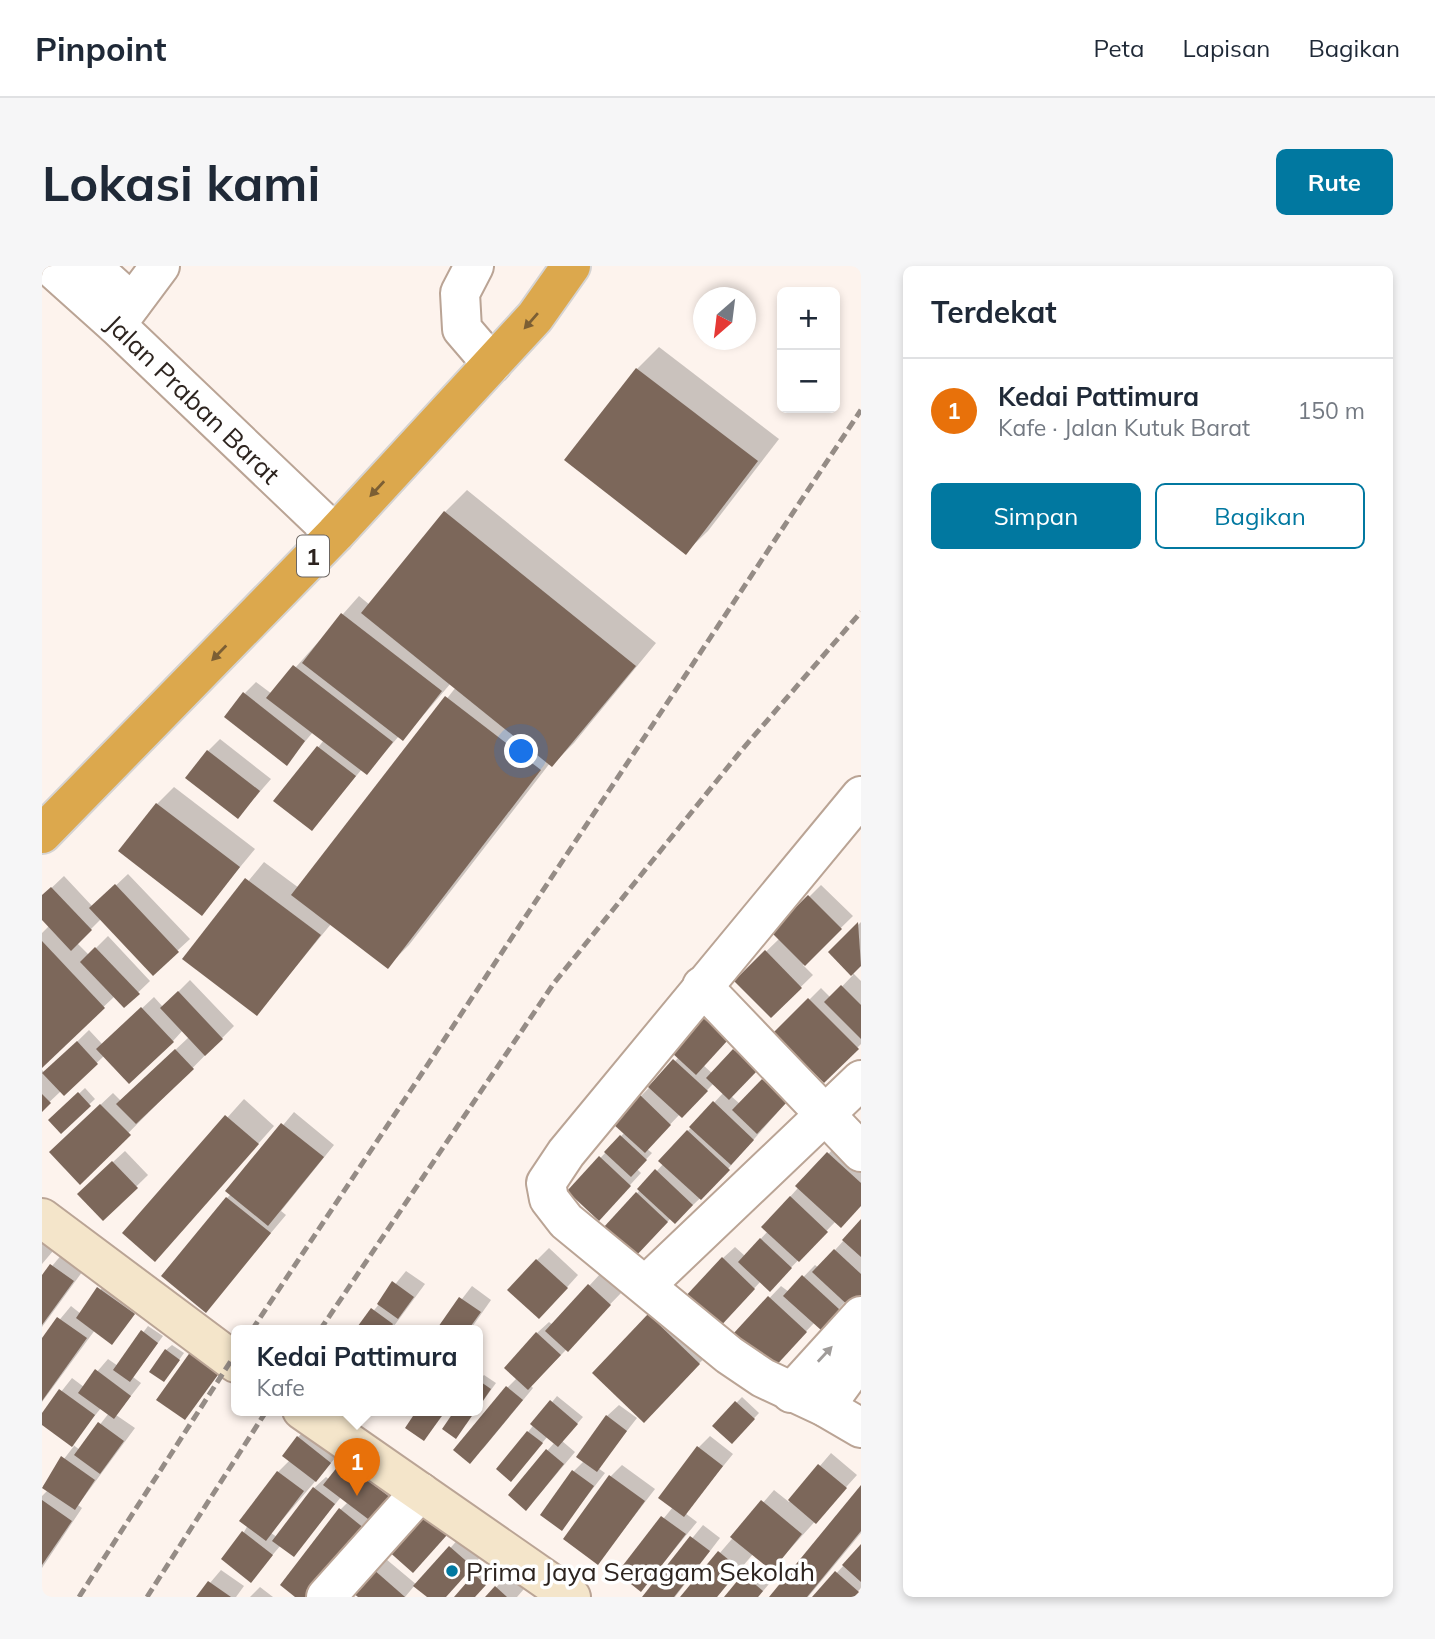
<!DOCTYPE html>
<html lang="id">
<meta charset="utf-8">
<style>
body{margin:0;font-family:Mulish,sans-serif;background:#f6f6f7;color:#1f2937}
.controls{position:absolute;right:21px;top:21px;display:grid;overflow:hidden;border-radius:10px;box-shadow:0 4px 10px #0003}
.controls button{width:63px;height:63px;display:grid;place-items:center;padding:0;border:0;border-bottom:2px solid #e0e1e3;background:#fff;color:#1f2937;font:35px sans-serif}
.compass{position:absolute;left:651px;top:21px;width:63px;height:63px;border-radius:50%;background:#fff;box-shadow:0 4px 10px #0003;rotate:208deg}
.you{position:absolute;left:480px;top:486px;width:24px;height:24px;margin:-18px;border:5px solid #fff;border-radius:50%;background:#1a73e8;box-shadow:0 0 0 10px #1a73e833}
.badge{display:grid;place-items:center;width:46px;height:46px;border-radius:50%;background:#0178a0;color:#fff;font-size:23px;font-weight:700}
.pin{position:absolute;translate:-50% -58px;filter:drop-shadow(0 2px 4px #0008)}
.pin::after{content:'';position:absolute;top:37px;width:24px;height:21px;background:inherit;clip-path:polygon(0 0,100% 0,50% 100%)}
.popup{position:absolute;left:189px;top:1059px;width:252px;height:91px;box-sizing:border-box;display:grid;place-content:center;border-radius:10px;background:#fff;filter:drop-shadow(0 2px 5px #0005);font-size:23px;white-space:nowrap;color:#747a83}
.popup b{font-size:26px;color:#1f2937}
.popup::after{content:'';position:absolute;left:50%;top:100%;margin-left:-14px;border:14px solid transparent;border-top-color:#fff}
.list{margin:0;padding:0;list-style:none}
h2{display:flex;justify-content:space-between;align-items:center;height:91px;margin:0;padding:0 28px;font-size:30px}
h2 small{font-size:23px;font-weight:400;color:#747a83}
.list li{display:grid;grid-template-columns:46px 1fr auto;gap:21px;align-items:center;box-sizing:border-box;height:105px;padding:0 28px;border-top:2px solid #e0e1e3}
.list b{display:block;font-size:26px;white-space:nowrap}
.list p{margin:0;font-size:23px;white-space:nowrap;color:#747a83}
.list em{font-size:23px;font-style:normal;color:#747a83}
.actions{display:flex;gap:14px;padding:21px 28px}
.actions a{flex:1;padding:16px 0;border:2px solid #0178a0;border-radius:10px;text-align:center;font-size:24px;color:#0178a0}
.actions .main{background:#0178a0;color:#fff}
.map{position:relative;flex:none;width:819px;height:1331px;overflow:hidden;border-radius:10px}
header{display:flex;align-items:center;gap:42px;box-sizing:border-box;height:98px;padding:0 35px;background:#fff;border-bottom:2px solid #e0e1e3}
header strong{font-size:33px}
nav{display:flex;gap:38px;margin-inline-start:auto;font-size:24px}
.intro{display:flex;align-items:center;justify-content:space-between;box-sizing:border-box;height:168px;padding:0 42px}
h1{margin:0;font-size:49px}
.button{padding:18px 32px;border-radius:10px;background:#0178a0;color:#fff;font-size:24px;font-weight:700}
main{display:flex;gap:42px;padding:0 42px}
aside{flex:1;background:#fff;border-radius:10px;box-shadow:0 4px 10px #0003}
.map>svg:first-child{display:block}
</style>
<header>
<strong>Pinpoint</strong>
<nav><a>Peta</a><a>Lapisan</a><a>Bagikan</a></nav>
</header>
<div class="intro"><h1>Lokasi kami</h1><a class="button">Rute</a></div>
<main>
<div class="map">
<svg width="819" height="1331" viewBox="0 0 819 1331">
<rect width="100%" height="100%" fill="#fdf3ed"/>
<g fill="#0003" fill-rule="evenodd">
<path d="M617 81 737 173 666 265 644 286 524 194 595 103Z"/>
<path d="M425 224 614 377 532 477 510 499 508 497 367 679 345 701 289 658 215 748 143 692 222 596 257 622 414 421 409 417 361 473 357 470 325 507 320 503 270 563 234 535 282 474 271 466 245 497 203 427 214 416 230 428 317 330 328 339 403 246Z"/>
<path d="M178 473 229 513 196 551 166 485Z"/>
<path d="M132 521 213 583 160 647 115 538Z"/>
<path d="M86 608 148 673 111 707 59 653 35 677 47 689 66 670 108 715 82 740 73 730 0 799V667L7 660 0 652V631L22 610 51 641Z"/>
<path d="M779 619 811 650 761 699 771 709 729 750 694 715 738 672 732 666Z"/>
<path d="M819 656V698L810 706 819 715V778L782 815 734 767 779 722 789 732 811 709 789 686Z"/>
<path d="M148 714 192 760 38 916 21 874 71 827 79 835 147 771 141 764 131 775 63 789 22 828 19 825 0 843V804L3 807 47 764 61 779 112 731 121 741Z"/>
<path d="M674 741 696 762 661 799 671 808 704 773 725 792 689 830 698 838 733 802 755 824 671 920 633 956 629 952 593 989 564 962 622 897 619 894 682 826 672 817 640 850 638 848 605 883 610 887 595 903 599 907 568 941 527 925 583 866 599 830 637 791 632 786Z"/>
<path d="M43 822 53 833 19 865 9 854Z"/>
<path d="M202 833 232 860 113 994 82 967Z"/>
<path d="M252 846 292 879 239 945 244 949 164 1044 185 932 189 928 186 925Z"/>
<path d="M798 875 819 895V938L794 955 739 1012 719 1015 687 1050 681 992 693 981 703 990 726 965 721 961Z"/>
<path d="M83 885 106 909 61 953 49 916Z"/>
<path d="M819 955V1033L804 1035 779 1062 773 1056 730 1101 694 1067 739 1020 747 1026 773 999 777 1002Z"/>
<path d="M1 977 11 985 0 998V978Z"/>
<path d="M507 982 536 1009 509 1039 495 994Z"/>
<path d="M21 987 43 1002 0 1061V1012Z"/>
<path d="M364 1005 383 1018 349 1064H316Z"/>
<path d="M559 1007 580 1026 489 1120 491 1122 440 1184 465 1122 475 1112 495 1067 507 1056 511 1059Z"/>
<path d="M69 1011 103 1035 70 1076 53 1064 0 1136V1075L29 1040 39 1048Z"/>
<path d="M430 1020 449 1034 428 1064H396Z"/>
<path d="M624 1032 674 1080 602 1155 607 1049Z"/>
<path d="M106 1060 121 1070 91 1111 99 1117 74 1149 93 1162 36 1239 40 1242 0 1302V1230L6 1224 1 1220 32 1180 0 1157V1150L30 1112 42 1121 66 1093 76 1100ZM59 1142 67 1147 38 1184 30 1178Z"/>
<path d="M162 1075 188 1093 142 1152Z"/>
<path d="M130 1079 142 1087 127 1108 124 1084Z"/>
<path d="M442 1109 454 1117 436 1142V1115Z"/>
<path d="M515 1130 541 1151 520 1175 533 1186 496 1230 505 1185 513 1176 506 1170 474 1208 456 1203Z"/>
<path d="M700 1131 717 1147 690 1176 672 1160Z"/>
<path d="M577 1139 595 1152 556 1202 563 1207 519 1263 532 1205 542 1195 565 1150Z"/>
<path d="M377 1144H405L382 1173Z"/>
<path d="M268 1159 300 1184 229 1267 235 1271 272 1222 284 1211 288 1214 301 1196 359 1220 334 1250 256 1331 299 1243 306 1236 299 1231 252 1289 239 1279 209 1314 202 1266 236 1206 248 1194 256 1171Z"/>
<path d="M668 1170 691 1188 643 1247 655 1256 599 1324 577 1307 631 1241 656 1182Z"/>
<path d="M789 1187 815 1209 730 1303 711 1288 675 1331H640L732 1224 747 1236Z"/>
<path d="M580 1199 613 1223 556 1297 568 1211Z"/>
<path d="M819 1221V1267L766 1331H729Z"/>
<path d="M661 1259 678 1272 633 1331H602Z"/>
<path d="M420 1269 441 1288 403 1331H387L373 1319 363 1331H318L314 1327 344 1293 375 1319Z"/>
<path d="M819 1281V1322L811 1331H772Z"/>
<path d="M714 1297 732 1312 716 1331H684Z"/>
<path d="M179 1304 202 1320 194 1331H156Z"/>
<path d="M439 1304 448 1312 432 1331H414Z"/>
<path d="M466 1309 482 1323 475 1331H445Z"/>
<path d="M218 1321 231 1331H208Z"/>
</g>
<g fill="#7c675a">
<path d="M594 102 716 195 644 289 522 194Z"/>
<path d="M402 245 594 400 510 501 319 347Z"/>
<path d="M299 347 400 425 361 475 260 397Z"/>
<path d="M251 399 351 476 325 509 224 432Z"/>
<path d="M201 426 263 475 245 500 182 451Z"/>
<path d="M403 430 499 504 346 703 249 629Z"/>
<path d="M275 480 314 510 270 565 231 535Z"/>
<path d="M165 484 218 525 196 553 143 512Z"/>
<path d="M114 537 198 601 160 650 76 585Z"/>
<path d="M203 612 279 669 215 750 140 693Z"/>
<path d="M73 618 137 686 111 710 47 642Z"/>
<path d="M9 621 50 664 29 685 0 654V629Z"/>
<path d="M766 629 800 663 763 700 729 666Z"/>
<path d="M816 656 819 700 809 710 786 686Z"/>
<path d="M0 675 63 742 0 802Z"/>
<path d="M53 681 98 728 82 742 38 696Z"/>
<path d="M723 684 760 722 729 752 692 715Z"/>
<path d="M799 719 819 739V773L782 736Z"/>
<path d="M136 725 181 773 163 790 118 742Z"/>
<path d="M766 732 817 783 782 817 731 767Z"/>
<path d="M99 741 132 776 87 818 54 783Z"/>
<path d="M661 752 686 774 654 809 629 786Z"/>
<path d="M35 775 56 798 22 830 0 807Z"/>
<path d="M133 783 152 803 94 858 74 838Z"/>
<path d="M691 783 715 805 687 834 664 812Z"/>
<path d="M631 793 666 825 640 852 606 821Z"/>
<path d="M720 813 745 836 715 868 690 844Z"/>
<path d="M36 826 49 840 19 868 6 854Z"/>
<path d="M0 828 9 837 0 846Z"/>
<path d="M598 829 629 859 603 887 571 858Z"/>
<path d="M671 835 712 874 689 899 647 861Z"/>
<path d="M58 838 89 869 38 919 7 886Z"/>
<path d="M183 849 217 878 113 996 80 967Z"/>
<path d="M239 857 282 891 226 960 183 925Z"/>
<path d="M645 864 688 904 659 934 616 895Z"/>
<path d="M578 869 605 894 589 911 562 886Z"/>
<path d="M785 886 819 917V940L799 962 753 920Z"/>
<path d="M557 890 589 920 557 955 525 925Z"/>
<path d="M70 895 96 922 61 955 35 928Z"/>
<path d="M613 903 651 939 633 958 595 923Z"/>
<path d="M594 926 626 956 593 991 561 962Z"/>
<path d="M748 930 786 966 757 996 719 961Z"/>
<path d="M184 931 229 967 164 1047 119 1010Z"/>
<path d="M819 953V991L800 974Z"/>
<path d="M718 972 750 1002 728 1026 696 996Z"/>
<path d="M792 983 819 1008V1035L811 1044 770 1006Z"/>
<path d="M680 991 713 1023 675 1064 641 1033Z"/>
<path d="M494 993 526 1022 497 1053 465 1024Z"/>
<path d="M8 998 32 1015 0 1059V1009Z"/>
<path d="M760 1009 798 1044 779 1064 741 1030Z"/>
<path d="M350 1015 372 1031 356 1053 335 1038Z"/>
<path d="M546 1018 569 1039 526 1086 503 1065Z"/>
<path d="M55 1021 93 1048 70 1079 34 1052Z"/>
<path d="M726 1030 765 1066 730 1104 691 1068Z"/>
<path d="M417 1031 439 1046 426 1064H394Z"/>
<path d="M329 1042 351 1058 347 1064H313Z"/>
<path d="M606 1048 658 1098 602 1157 550 1107Z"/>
<path d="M15 1051 45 1072 0 1135V1072Z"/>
<path d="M99 1064 116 1077 88 1116 71 1104Z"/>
<path d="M494 1066 519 1089 486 1124 462 1102Z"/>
<path d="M123 1083 138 1094 122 1116 107 1106Z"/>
<path d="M149 1085 178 1106 143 1154 114 1134Z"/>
<path d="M53 1103 89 1130 72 1153 36 1127Z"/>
<path d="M436 1114 449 1123 436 1142Z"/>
<path d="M464 1120 481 1134 428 1198 411 1184Z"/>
<path d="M17 1123 53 1149 30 1181 0 1159V1147Z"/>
<path d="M508 1134 536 1158 516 1181 488 1158Z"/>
<path d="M693 1135 713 1153 690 1178 670 1160Z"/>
<path d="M307 1144H330L322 1155Z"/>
<path d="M375 1144H404L382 1175 363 1162Z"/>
<path d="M413 1144H434L414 1173 400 1163Z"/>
<path d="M564 1149 585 1165 555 1206 534 1191Z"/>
<path d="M56 1156 82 1175 58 1208 32 1189Z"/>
<path d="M485 1165 501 1177 469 1216 454 1203Z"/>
<path d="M255 1170 289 1197 274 1216 240 1190Z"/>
<path d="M655 1180 681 1200 642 1251 616 1232Z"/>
<path d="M504 1183 522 1198 484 1245 466 1229Z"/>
<path d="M19 1190 53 1214 33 1244 0 1222Z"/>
<path d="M300 1195 349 1232 330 1256 281 1219Z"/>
<path d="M776 1198 805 1222 774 1258 746 1234Z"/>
<path d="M530 1204 552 1220 520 1265 498 1249Z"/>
<path d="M235 1205 262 1225 224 1275 197 1255Z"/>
<path d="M567 1209 603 1235 556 1299 521 1273Z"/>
<path d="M819 1219V1265L765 1331H727Z"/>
<path d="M271 1221 293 1238 252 1291 230 1275Z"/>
<path d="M0 1234 30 1255 0 1299Z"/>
<path d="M719 1234 760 1268 730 1305 688 1271Z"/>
<path d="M297 1242 323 1263 271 1331H253L238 1319Z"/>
<path d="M378 1245 405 1269 371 1307 344 1283Z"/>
<path d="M619 1250 644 1268 599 1326 575 1307Z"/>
<path d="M200 1265 231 1289 209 1317 179 1293Z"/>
<path d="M648 1270 668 1285 632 1331H600Z"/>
<path d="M819 1278V1316L800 1299Z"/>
<path d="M407 1280 431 1301 404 1331H385L371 1320Z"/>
<path d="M676 1285 698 1303 675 1331H638Z"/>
<path d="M331 1303 363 1331H316L311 1327Z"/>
<path d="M793 1305 817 1326 812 1331H770Z"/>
<path d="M432 1308 444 1319 433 1331H412Z"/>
<path d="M701 1308 721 1325 716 1331H682Z"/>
<path d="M166 1315 189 1331H154Z"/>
<path d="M453 1320 465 1331H443Z"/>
</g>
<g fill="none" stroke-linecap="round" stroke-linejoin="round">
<g stroke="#baa495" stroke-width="42">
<g id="street">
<path d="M8 0 74 59 293 268"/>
<path d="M49 0 90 37"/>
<path d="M432 0 418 27 420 63 450 98"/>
<path d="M74 59 118 0"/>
<path d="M819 530 524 887 504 917 507 933 524 955 687 1089 721 1112 783 1141 819 1162"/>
<path d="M660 720 819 886"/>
<path d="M604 1019 819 814"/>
<path d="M749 1127 819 1050"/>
<path d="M783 1141 819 1091"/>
<path d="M284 1331 378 1226"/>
</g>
</g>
<g stroke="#baa495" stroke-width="42">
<g id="secondary">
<path d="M0 952 194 1097"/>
<path d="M260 1144 529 1331"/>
</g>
</g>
<g stroke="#d5d3d2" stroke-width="42">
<path id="highway" d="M0 568 293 268 493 51 529 0"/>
</g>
<use href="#street" stroke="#fff" stroke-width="38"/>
<use href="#secondary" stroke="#f4e5ca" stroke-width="38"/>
<use href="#highway" stroke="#dca84d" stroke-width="38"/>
<g stroke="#958c86" stroke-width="5" stroke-dasharray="10 5" stroke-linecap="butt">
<path d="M210 1064 819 144"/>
<path d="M278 1064 512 717 698 486 819 346"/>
<path d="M37 1331 194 1087"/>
<path d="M105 1331 225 1144"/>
</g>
</g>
<defs><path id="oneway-solid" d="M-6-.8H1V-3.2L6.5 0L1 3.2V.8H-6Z" transform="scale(1.75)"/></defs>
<g fill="#7c5f34">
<use href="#oneway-solid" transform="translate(489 55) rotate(131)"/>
<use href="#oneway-solid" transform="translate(335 223) rotate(133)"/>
<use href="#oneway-solid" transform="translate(177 387) rotate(134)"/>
</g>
<use fill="#a09c9a" href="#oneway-solid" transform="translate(783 1088) rotate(-47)"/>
<circle fill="#0178a0" stroke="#fff" stroke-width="2.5" cx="410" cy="1305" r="7"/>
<g text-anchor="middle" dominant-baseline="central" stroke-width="7" stroke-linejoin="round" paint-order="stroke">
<rect fill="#fff" stroke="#6c6662" stroke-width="2" x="255" y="269.5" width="32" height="41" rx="5"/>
<g font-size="24" font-weight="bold" fill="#2d241f">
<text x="271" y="290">1</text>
</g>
<g font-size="26" fill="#2d241f" stroke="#fff">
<text transform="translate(151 133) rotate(44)">Jalan Praban Barat</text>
</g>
<g font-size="26" fill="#2d241f" stroke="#fff" text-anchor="start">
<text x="424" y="1305">Prima Jaya Seragam Sekolah</text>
</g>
</g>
</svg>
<div class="controls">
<button>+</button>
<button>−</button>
</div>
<svg class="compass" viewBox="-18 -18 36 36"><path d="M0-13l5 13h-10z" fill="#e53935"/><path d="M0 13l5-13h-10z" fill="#747a83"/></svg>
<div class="you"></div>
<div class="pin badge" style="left:315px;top:1230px;background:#e8710a">1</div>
<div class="popup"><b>Kedai Pattimura</b>Kafe</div>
</div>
<aside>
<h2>Terdekat<small></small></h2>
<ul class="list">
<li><span class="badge" style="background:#e8710a">1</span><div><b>Kedai Pattimura</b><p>Kafe · Jalan Kutuk Barat</p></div><em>150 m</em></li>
</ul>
<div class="actions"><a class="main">Simpan</a><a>Bagikan</a></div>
</aside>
</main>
